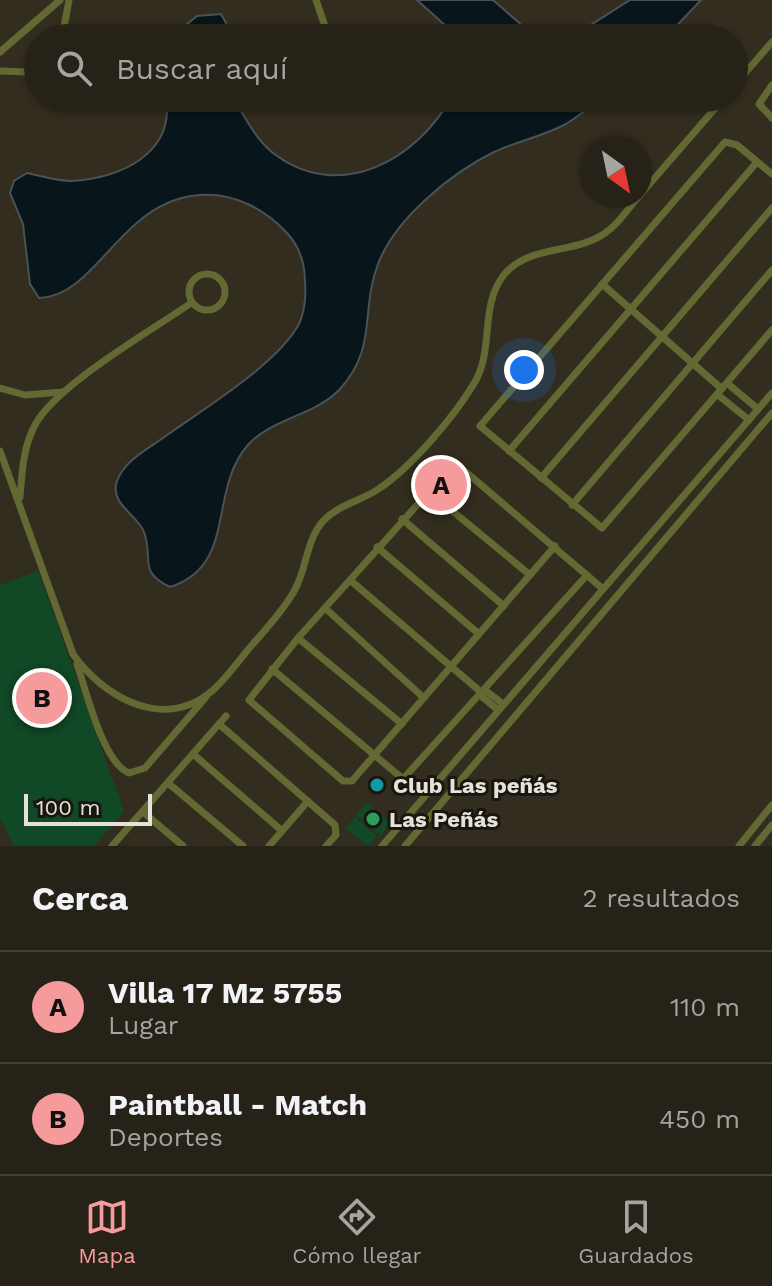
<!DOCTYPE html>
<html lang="es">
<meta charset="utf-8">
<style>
body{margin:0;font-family:"Work Sans",sans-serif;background:#322f24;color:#f1f3f6}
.compass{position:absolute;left:580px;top:136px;width:72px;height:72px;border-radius:50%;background:#262217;box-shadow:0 2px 6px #0004;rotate:147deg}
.scale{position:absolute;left:24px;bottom:20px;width:128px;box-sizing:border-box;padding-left:8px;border:4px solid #e6e2d9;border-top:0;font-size:22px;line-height:28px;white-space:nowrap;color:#e6e2d9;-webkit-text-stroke:6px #18160f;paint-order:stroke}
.you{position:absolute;left:524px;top:370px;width:28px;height:28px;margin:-20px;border:6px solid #fff;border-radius:50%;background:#1a73e8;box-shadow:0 0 0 12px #1a73e833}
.badge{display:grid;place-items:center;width:52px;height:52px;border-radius:50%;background:#f59b9c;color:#111;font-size:26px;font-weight:700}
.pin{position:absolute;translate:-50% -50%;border:4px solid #fff;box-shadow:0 2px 8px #0006}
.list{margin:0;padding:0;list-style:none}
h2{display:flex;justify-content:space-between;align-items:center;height:104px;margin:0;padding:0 32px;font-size:34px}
h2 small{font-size:26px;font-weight:400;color:#a4a4a1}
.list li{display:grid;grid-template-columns:52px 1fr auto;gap:24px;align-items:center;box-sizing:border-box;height:112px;padding:0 32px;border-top:2px solid #423f36}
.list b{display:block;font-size:30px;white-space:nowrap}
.list p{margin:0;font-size:26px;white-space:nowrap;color:#a4a4a1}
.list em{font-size:26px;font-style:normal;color:#a4a4a1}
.icon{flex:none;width:44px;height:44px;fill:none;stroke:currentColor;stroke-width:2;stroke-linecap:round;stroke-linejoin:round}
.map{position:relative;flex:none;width:772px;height:846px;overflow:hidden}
.search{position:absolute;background:#262217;box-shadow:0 2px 6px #0004;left:24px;right:24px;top:24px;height:88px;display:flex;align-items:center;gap:20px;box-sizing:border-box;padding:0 28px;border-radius:44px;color:#a4a4a1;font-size:30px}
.sheet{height:328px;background:#262217}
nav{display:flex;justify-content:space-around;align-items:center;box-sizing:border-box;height:112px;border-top:2px solid #423f36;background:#262217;font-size:22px;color:#a4a4a1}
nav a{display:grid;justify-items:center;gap:4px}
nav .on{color:#f59b9c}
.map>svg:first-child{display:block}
</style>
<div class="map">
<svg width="772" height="846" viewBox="0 0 772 846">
<rect width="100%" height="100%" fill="#332d1f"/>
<g fill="#114826">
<path d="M38 571 124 811 94 846H14L0 818V585Z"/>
<path d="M367 802 391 823 380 836 356 815Z"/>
<path d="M355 817 377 836 369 846 345 829Z"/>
</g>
<g fill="#08151b" stroke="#4b5254" stroke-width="2">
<path d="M417 0H493L524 27 562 36 589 26 630 0H701L665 38H449L446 26Z"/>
<path d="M221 14 226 23 228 38H170L197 16Z"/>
<path d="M166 98H233C246 119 257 142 277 156 342 202 417 159 451 98H601C589 107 576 119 562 126 540 137 515 142 494 152 451 173 395 219 378 264 360 311 378 347 340 389 315 416 271 418 247 446 208 492 237 566 170 587 137 571 154 559 144 532 138 515 109 504 117 481 124 462 144 451 160 440 199 412 277 365 299 324 305 311 306 296 305 282 305 264 300 247 287 233 265 209 234 193 201 195 121 199 97 297 39 298L30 284 23 224 10 193 14 181 27 173C41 176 57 181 71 181 119 179 175 154 166 98Z"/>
</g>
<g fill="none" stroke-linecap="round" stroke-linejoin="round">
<g stroke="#626933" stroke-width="7">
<path d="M316 0 329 38"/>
<path d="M62 38 69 0"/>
<path d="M0 52 60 0"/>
<path d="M0 71 27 72 38 82"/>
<path d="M772 85 759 104 772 118"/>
<path d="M734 86 772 42"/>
<path d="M54 98 68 102 80 98"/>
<path d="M772 174 737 145 725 142 480 426 602 528 772 330"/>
<path d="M640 195 724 98"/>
<circle cx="207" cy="292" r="18"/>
<path d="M602 284 722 389"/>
<path d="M728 384 758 409"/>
<path d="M0 388 25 395 63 392"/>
<path d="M718 395 749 420"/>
<path d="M0 451 73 654C103 697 164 732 212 691 227 678 239 660 252 645 266 629 282 612 293 593 307 571 305 542 323 521 339 504 362 501 380 488 411 467 454 417 473 385 495 352 479 308 503 276 527 245 572 254 602 235 617 226 628 209 639 196"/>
<path d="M509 451 757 162"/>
<path d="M541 478 772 208"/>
<path d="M427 490 530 575"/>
<path d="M20 497C22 473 23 447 35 425 56 385 151 331 191 303"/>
<path d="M572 505 772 270"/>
<path d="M402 519 504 606"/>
<path d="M555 546 352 781H343L249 700 298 638 453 465 460 467 603 589"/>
<path d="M377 547 479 634"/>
<path d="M350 580 482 693"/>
<path d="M325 608 424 698"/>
<path d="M298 638 402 724"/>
<path d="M77 664C86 690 103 763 129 773L145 768 206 697"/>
<path d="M272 669 403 779 587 575"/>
<path d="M485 690 503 704"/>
<path d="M480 695 498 710"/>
<path d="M219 724 335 825 336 835 326 846"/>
<path d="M193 754 281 830"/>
<path d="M168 783 243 846"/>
<path d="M143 812 183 846"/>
<path d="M112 846 226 716"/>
<path d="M269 846 308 801"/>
<path d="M382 846 772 393"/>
<path d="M405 846 772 413"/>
<path d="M739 846 772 805"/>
<path d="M755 846 772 825"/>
</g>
</g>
<circle fill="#0f9aa8" stroke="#18160f" stroke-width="3" cx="377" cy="785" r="8"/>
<circle fill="#2e9e5b" stroke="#18160f" stroke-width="3" cx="373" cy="819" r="8"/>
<g text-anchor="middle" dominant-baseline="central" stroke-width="6" stroke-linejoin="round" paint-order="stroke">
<g font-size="22" font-weight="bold" fill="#e6e2d9" stroke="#18160f" text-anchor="start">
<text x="393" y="785">Club Las peñás</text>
<text x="389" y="819">Las Peñás</text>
</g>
</g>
</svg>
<svg class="compass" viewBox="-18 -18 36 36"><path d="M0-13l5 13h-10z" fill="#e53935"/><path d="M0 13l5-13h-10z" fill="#a4a4a1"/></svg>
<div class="scale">100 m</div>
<div class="you"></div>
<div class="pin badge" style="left:441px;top:485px">A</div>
<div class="pin badge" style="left:42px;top:698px">B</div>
<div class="search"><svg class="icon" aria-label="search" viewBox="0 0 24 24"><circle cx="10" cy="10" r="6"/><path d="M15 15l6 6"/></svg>Buscar aquí</div>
</div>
<section class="sheet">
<h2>Cerca<small>2 resultados</small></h2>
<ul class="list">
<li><span class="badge">A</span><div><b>Villa 17 Mz 5755</b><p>Lugar</p></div><em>110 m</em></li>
<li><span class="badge">B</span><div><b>Paintball - Match</b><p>Deportes</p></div><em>450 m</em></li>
</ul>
</section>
<nav>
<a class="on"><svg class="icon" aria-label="map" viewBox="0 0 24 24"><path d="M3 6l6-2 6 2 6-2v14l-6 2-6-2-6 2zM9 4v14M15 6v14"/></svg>Mapa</a>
<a><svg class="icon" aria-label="directions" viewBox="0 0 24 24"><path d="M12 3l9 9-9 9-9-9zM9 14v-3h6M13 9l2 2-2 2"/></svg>Cómo llegar</a>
<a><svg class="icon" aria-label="saved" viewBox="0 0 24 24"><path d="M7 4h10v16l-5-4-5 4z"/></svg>Guardados</a>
</nav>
